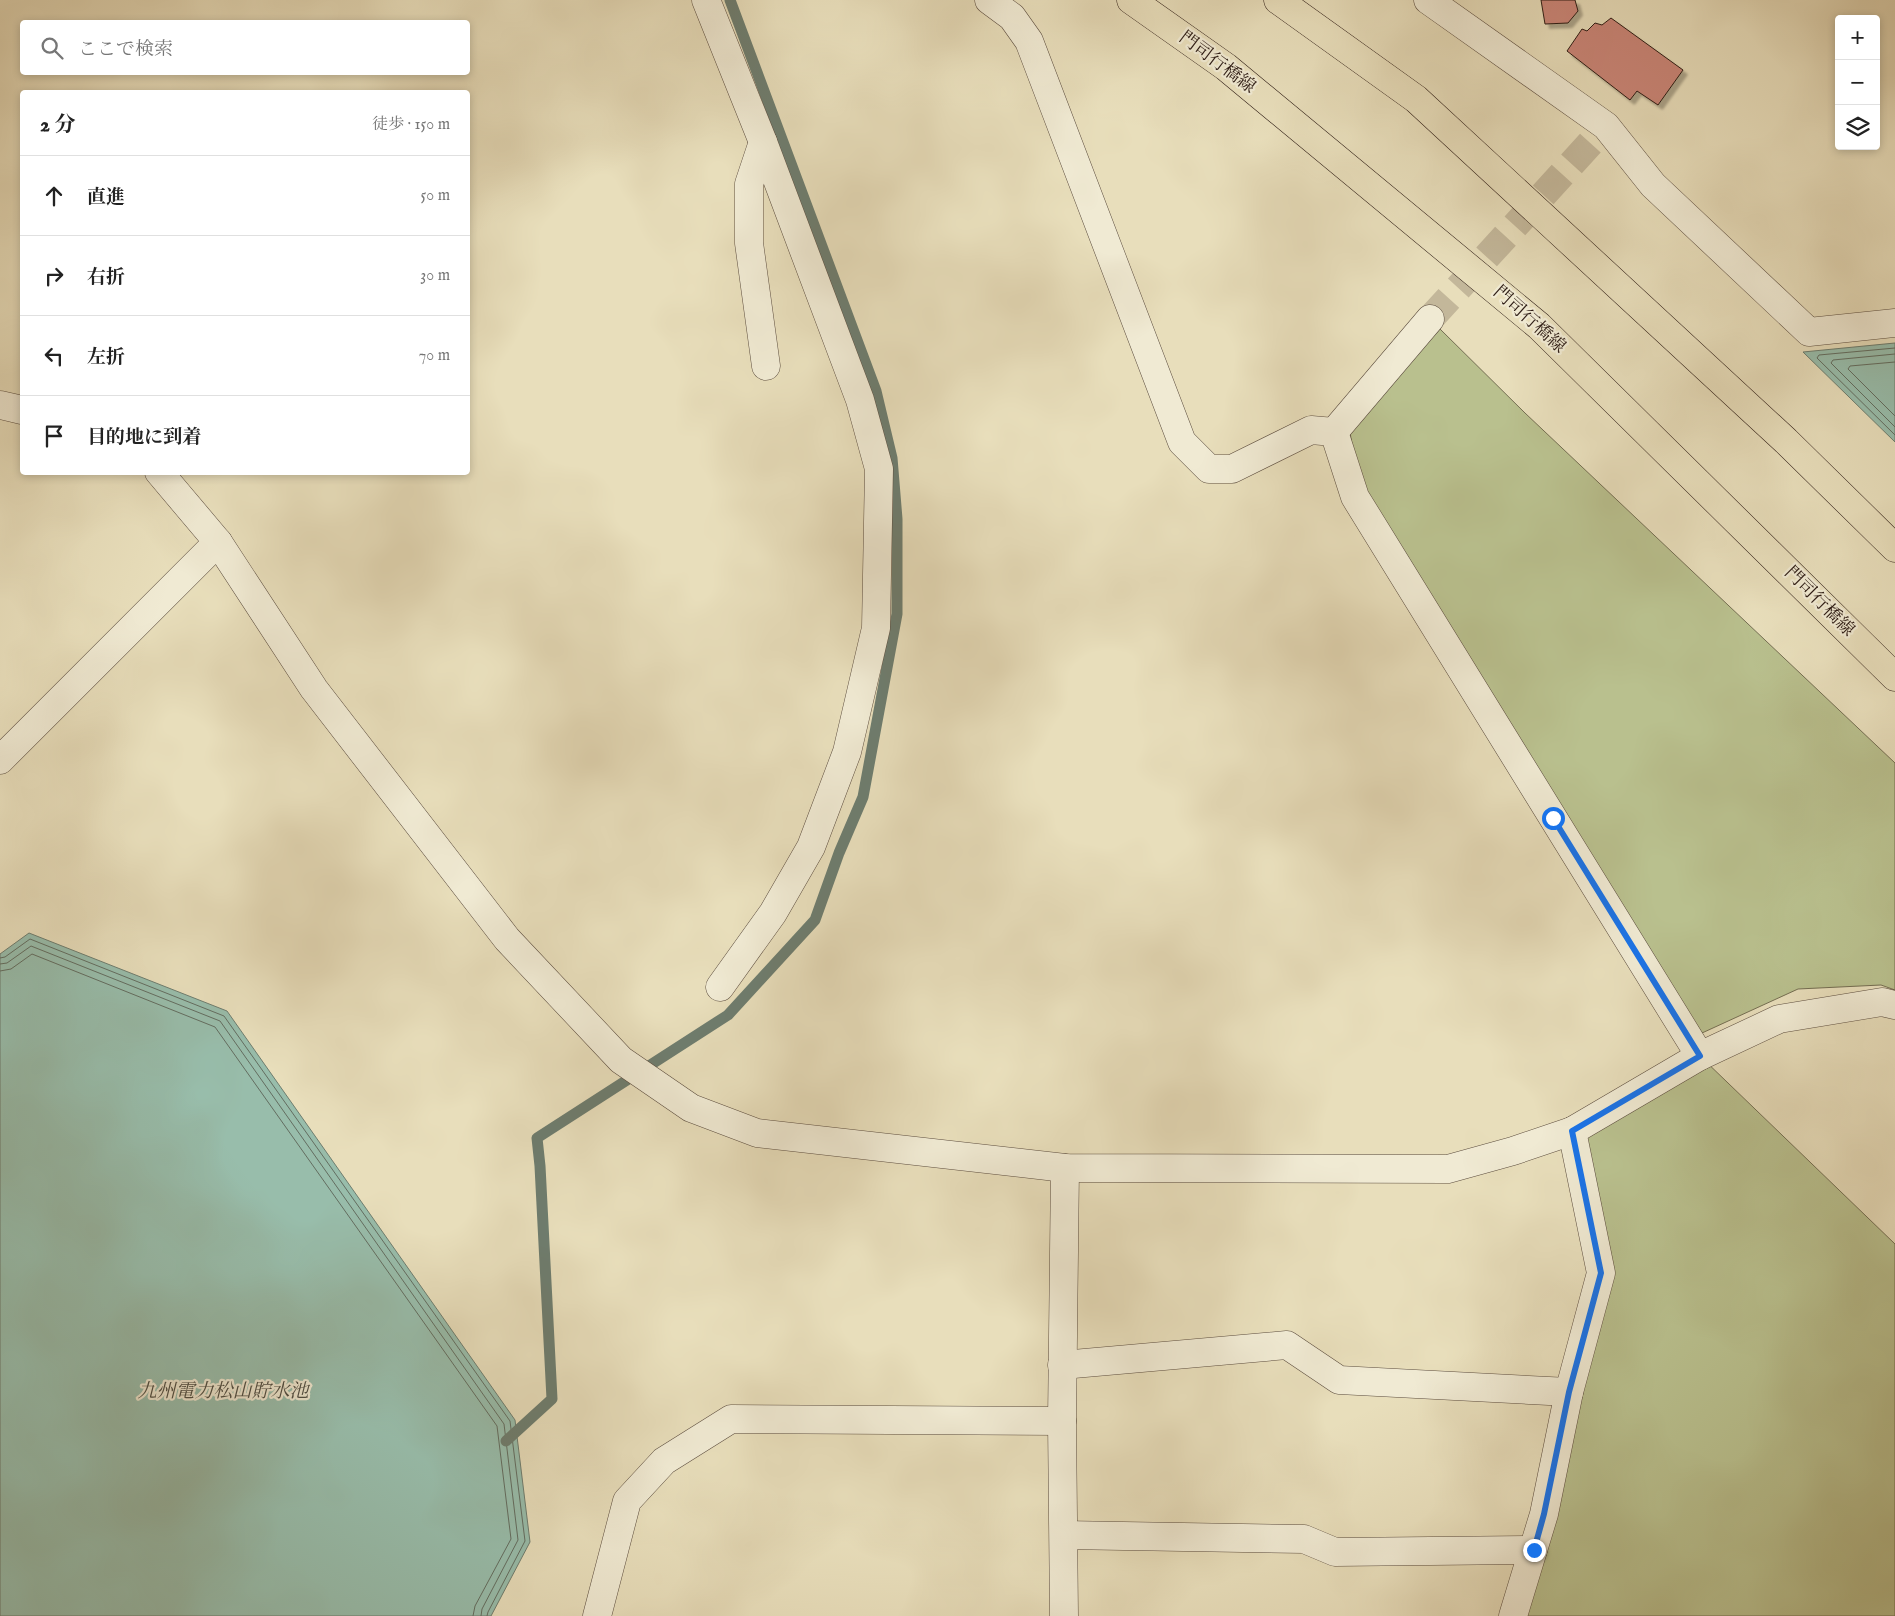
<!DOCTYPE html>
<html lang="ja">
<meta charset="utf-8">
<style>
body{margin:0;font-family:"IM FELL English","Noto Serif JP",serif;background:#f2f2f2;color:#222}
.controls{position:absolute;right:15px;top:15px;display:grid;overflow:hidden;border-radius:5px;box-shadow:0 2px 8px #0003}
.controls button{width:45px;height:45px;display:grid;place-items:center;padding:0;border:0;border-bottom:1px solid #e0e0e0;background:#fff;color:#222;font:25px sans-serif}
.stop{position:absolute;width:15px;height:15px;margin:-11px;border:4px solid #1a73e8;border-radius:50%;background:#fff}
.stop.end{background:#1a73e8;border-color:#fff;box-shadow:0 1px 5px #0008}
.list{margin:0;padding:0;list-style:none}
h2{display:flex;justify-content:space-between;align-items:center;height:65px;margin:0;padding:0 20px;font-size:21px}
h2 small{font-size:16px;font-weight:400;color:#767676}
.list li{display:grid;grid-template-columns:32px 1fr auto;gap:15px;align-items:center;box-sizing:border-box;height:80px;padding:0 20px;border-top:1px solid #e0e0e0}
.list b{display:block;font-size:19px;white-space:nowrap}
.list em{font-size:16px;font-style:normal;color:#767676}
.icon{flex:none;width:28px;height:28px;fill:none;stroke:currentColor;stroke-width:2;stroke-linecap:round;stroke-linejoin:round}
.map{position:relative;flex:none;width:1895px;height:1616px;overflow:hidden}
.search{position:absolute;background:#fff;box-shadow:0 2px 8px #0003;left:20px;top:20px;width:450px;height:55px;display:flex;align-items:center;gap:12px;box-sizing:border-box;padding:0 18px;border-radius:5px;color:#767676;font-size:19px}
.panel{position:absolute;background:#fff;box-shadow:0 2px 8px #0003;left:20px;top:90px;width:450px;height:385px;border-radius:5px}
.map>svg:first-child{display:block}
</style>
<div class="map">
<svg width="1895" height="1616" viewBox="0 0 1895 1616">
<defs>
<filter id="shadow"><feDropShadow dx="4.5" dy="4.5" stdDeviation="1" flood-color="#0004"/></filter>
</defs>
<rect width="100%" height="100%" fill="#e8debb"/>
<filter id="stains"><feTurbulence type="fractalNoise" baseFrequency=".004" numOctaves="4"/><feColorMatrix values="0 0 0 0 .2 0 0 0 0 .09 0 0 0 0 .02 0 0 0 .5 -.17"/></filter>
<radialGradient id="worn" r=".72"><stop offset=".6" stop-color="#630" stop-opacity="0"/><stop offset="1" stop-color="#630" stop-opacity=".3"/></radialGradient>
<g fill="#b9c08e" stroke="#746e52">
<path d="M1440 329 1525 413 1895 763V990L1881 985 1798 989 1702 1033 1361 505 1350 432 1360 417Z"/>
<path d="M1700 1056 1895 1244V1616H1513L1601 1273 1572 1131Z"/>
</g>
<g fill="#98bdab" stroke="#6e7d6f">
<path d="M1895 343V442L1803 352Z"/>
<path d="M29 933 227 1011 515 1420 530 1542 491 1616H0V954Z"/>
</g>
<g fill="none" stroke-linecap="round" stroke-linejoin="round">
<g stroke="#636d60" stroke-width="1">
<path d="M1895 348 1819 355 1817 358 1895 435"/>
<path d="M1895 354 1833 360 1831 363 1895 427"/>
<path d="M1895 362 1850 366 1848 369 1895 416"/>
<path d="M0 958 5 957 30 939 224 1016 510 1421 525 1541 488 1612 487 1616"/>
<path d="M0 964 7 963 31 946 220 1021 504 1424 518 1540 482 1609 481 1616"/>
<path d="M0 971 11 969 32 954 215 1027 497 1426 511 1539 475 1606 473 1616"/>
</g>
<path stroke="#6e7d6f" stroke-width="11" d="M506 1441 552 1399 540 1166 537 1138 728 1015 815 920 839 853 863 797 897 614V519L892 458 876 391 730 0"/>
</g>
<g fill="#ca8678" stroke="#2e1d16" filter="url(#shadow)">
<path d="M1541 0H1575L1578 11 1568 23 1545 24Z"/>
<path d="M1611 18 1683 70 1658 105 1637 91 1630 100 1567 51 1582 29 1587 31 1595 23 1602 25Z"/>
</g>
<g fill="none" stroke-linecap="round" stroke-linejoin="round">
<path stroke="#c3b79a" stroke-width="28" stroke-dasharray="28 14" stroke-linecap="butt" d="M1430 319 1606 126"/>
<g stroke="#5c4d3f" stroke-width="29">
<g id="minor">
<path d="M706 0 763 142 860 400 879 469 876 628 847 752 811 847 773 913 720 987"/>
<path d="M989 0 1012 17 1029 41 1182 442 1209 469H1232L1311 430 1334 432"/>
<path d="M1428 0 1606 126 1653 185 1809 332 1895 323"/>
<path d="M763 142 749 184V243L766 366"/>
<path d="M0 405 22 410"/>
<path d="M1334 432 1355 497 1700 1056"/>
<path d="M1334 432 1430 319"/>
<path d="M159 472 218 542 314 689 507 939 621 1060 691 1108 757 1133 1065 1168 1448 1169 1513 1151 1572 1131 1700 1056 1779 1019 1882 1002 1895 1005"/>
<path d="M0 760 218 542"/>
<path d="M1062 1365 1287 1345 1339 1380 1569 1392"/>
<path d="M1064 1535 1304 1539 1335 1552 1533 1550"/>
<path d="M597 1616 627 1501 664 1461 731 1419 1062 1421"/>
<path d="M1064 1616 1062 1421 1065 1168"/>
<path d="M1513 1616 1544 1514 1569 1392 1601 1273 1572 1131"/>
</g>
</g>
<g stroke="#2e1d16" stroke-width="29">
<g id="major">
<path d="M1131 0 1226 67 1539 326 1895 677"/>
<path d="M1278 0 1416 99 1786 441 1895 548"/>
</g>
</g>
<use href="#minor" stroke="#f0ead3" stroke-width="28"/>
<use href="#major" stroke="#e8debb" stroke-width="28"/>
</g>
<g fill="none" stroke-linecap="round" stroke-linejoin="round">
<path stroke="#1a73e8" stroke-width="6" d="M1534 1550 1544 1514 1569 1392 1601 1273 1572 1131 1700 1056 1553 818"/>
</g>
<g text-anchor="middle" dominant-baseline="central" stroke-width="4.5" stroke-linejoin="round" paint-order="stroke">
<g font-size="18" fill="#2e1d16" stroke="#f0ead3">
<text transform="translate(1217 63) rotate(37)">門司行橋線</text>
<text transform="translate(1529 320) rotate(42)">門司行橋線</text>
<text transform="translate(1819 602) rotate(45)">門司行橋線</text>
</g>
<g font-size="19" font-style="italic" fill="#4e4d43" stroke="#f0ead3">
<text x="223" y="1392">九州電力松山貯水池</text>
</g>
</g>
<rect width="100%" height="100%" filter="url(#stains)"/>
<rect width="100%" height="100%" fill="url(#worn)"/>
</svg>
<div class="controls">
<button>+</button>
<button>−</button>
<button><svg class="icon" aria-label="layers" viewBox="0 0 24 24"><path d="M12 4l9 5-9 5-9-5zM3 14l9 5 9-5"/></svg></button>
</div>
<div class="stop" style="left:1553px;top:818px"></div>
<div class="stop end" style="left:1534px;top:1550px"></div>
<div class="search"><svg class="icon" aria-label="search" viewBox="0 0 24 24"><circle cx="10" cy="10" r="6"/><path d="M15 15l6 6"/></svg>ここで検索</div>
<section class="panel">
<h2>2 分<small>徒歩 · 150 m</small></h2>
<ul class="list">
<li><svg class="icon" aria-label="ahead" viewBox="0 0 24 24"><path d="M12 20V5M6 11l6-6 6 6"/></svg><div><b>直進</b></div><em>50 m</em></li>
<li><svg class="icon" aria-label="right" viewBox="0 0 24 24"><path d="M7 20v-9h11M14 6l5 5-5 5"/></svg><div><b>右折</b></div><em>30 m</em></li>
<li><svg class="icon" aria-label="left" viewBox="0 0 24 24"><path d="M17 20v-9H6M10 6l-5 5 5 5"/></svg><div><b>左折</b></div><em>70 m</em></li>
<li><svg class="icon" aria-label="arrive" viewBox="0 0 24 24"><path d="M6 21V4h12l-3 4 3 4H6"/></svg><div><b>目的地に到着</b></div></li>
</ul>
</section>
</div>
